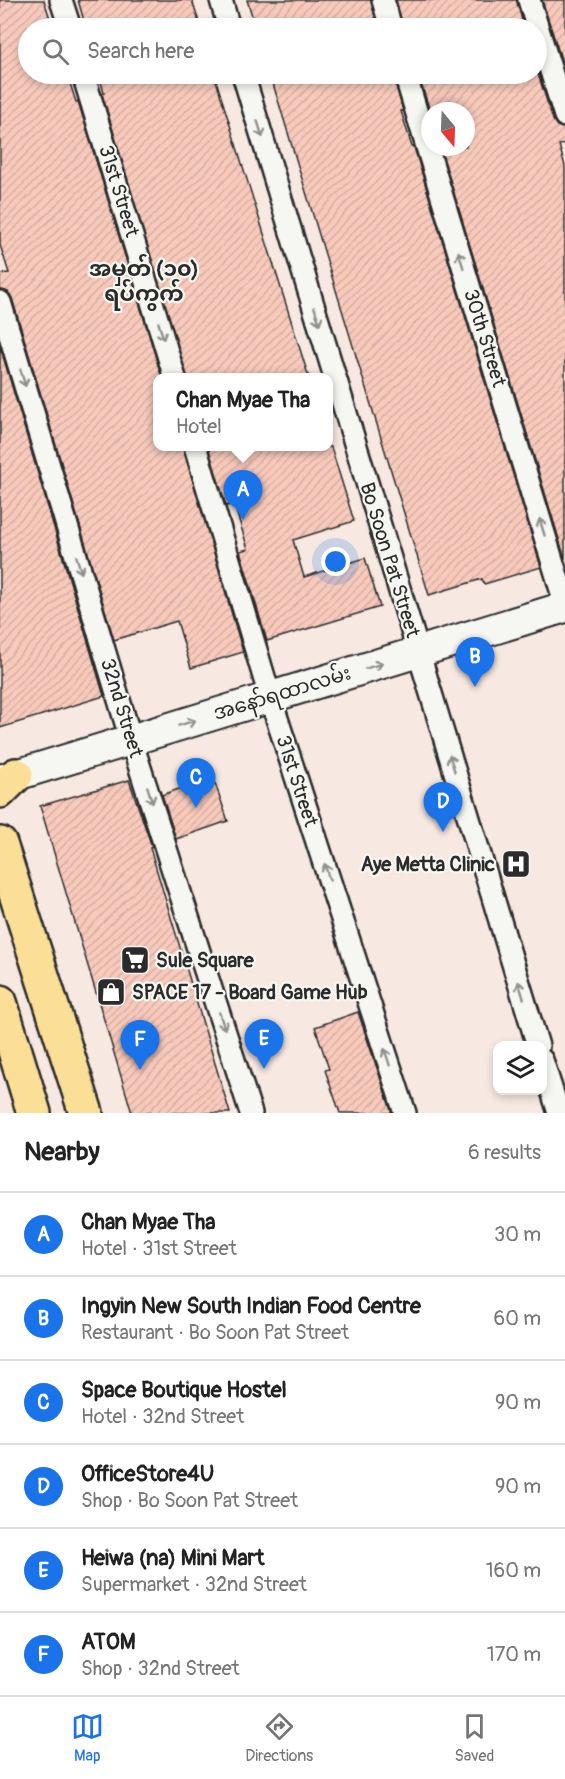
<!DOCTYPE html>
<meta charset="utf-8">
<style>
body{margin:0;font-family:Pangolin,"Noto Sans Myanmar",sans-serif;background:#f6f6f6;color:#222}
.controls{position:absolute;right:18px;bottom:18px;display:grid;overflow:hidden;border-radius:12px;box-shadow:0 3px 9px #0003}
.controls button{width:54px;height:54px;display:grid;place-items:center;padding:0;border:0;border-bottom:2px solid #e0e0e0;background:#fff;color:#222;font:30px sans-serif}
.compass{position:absolute;left:421px;top:102px;width:54px;height:54px;border-radius:50%;background:#fff;box-shadow:0 3px 9px #0003;rotate:161deg}
.you{position:absolute;left:336px;top:562px;width:21px;height:21px;margin:-15px;border:4px solid #fff;border-radius:50%;background:#1a73e8;box-shadow:0 0 0 9px #1a73e833}
.badge{display:grid;place-items:center;width:39px;height:39px;border-radius:50%;background:#1a73e8;color:#fff;font-size:20px;font-weight:700}
.pin{position:absolute;translate:-50% -50px;filter:drop-shadow(0 2px 3px #0008)}
.pin::after{content:'';position:absolute;top:32px;width:21px;height:18px;background:inherit;clip-path:polygon(0 0,100% 0,50% 100%)}
.popup{position:absolute;left:153px;top:373px;width:180px;height:78px;box-sizing:border-box;display:grid;place-content:center;border-radius:12px;background:#fff;filter:drop-shadow(0 2px 4px #0005);font-size:20px;white-space:nowrap;color:#767676}
.popup b{font-size:22px;color:#222}
.popup::after{content:'';position:absolute;left:50%;top:100%;margin-left:-12px;border:12px solid transparent;border-top-color:#fff}
.list{margin:0;padding:0;list-style:none}
h2{display:flex;justify-content:space-between;align-items:center;height:78px;margin:0;padding:0 24px;font-size:26px}
h2 small{font-size:20px;font-weight:400;color:#767676}
.list li{display:grid;grid-template-columns:39px 1fr auto;gap:18px;align-items:center;box-sizing:border-box;height:84px;padding:0 24px;border-top:2px solid #e0e0e0}
.list b{display:block;font-size:22px;white-space:nowrap}
.list p{margin:0;font-size:20px;white-space:nowrap;color:#767676}
.list em{font-size:20px;font-style:normal;color:#767676}
.icon{flex:none;width:33px;height:33px;fill:none;stroke:currentColor;stroke-width:2;stroke-linecap:round;stroke-linejoin:round}
.map{position:relative;flex:none;width:565px;height:1113px;overflow:hidden}
.search{position:absolute;background:#fff;box-shadow:0 3px 9px #0003;left:18px;right:18px;top:18px;height:66px;display:flex;align-items:center;gap:15px;box-sizing:border-box;padding:0 21px;border-radius:33px;color:#767676;font-size:22px}
.sheet{height:582px;background:#fff}
nav{display:flex;justify-content:space-around;align-items:center;box-sizing:border-box;height:84px;border-top:2px solid #e0e0e0;background:#fff;font-size:16px;color:#767676}
nav a{display:grid;justify-items:center;gap:3px}
nav .on{color:#1a73e8}
.map>svg:first-child{display:block}
</style>
<div class="map">
<svg width="565" height="1113" viewBox="0 0 565 1113">
<defs>
<pattern id="building-hatch" width="6" height="6" patternUnits="userSpaceOnUse" patternTransform="scale(1.5)"><rect width="6" height="6" fill="#f8cabc"/><path d="M-1 1l2-2M0 6l6-6M5 7l2-2" fill="none" stroke="#d5aea2"/></pattern>
</defs>
<rect width="100%" height="100%" fill="#f7e9e2"/>
<filter id="ink" filterUnits="userSpaceOnUse"><feTurbulence type="fractalNoise" baseFrequency=".0167" numOctaves="2"/><feDisplacementMap in="SourceGraphic" scale="12" xChannelSelector="R" yChannelSelector="G"/><feConvolveMatrix kernelMatrix="1 2 1 2 8 2 1 2 1" color-interpolation-filters="sRGB"/></filter>
<g filter="url(#ink)">
<g fill="url(#building-hatch)" stroke="#2b2b2b" stroke-width="1.5">
<path d="M0 0H44L53 28H28V74H67L76 102 78 101 162 378H158V447H183L243 652 191 668 177 621 114 640 12 298 8 292 0 290V274L9 273 0 245Z"/>
<path d="M78 0H192L201 28H86Z"/>
<path d="M247 0H371L378 28H256Z"/>
<path d="M396 0H517L524 28H403Z"/>
<path d="M542 0H565V65H563Z"/>
<path d="M99 74H214L309 378H187L102 94 104 93Z"/>
<path d="M270 74H393L403 111H401L412 147H414L541 567 484 584 482 579 429 595Z"/>
<path d="M418 74H538L553 120 557 126 565 128V144L559 145 565 166V559L440 147H466V111H430Z"/>
<path d="M0 346 104 696 0 728Z"/>
<path d="M208 447H331L354 521 293 540 304 577 365 558 380 607 267 641 240 551 248 549 234 504 226 506Z"/>
<path d="M213 777 228 821 176 839 162 795Z"/>
<path d="M129 780 152 847 150 848 230 1113H132L40 806Z"/>
<path d="M358 1012 382 1083 392 1113H340L325 1070 329 1069 315 1027Z"/>
</g>
<g fill="none" stroke-linecap="round" stroke-linejoin="round">
<g stroke="#2b2b2b" stroke-width="26">
<g id="street">
<path d="M61 0 70 28"/>
<path d="M221 0 229 28"/>
<path d="M383 0 391 28"/>
<path d="M529 0 565 116"/>
<path d="M83 74 175 378"/>
<path d="M243 74 538 1046"/>
<path d="M405 74 565 603"/>
<path d="M0 302 131 740 251 1113"/>
<path d="M195 446 270 697 405 1113"/>
<path d="M542 1060 559 1113"/>
</g>
</g>
<g stroke="#2b2b2b" stroke-width="34">
<path id="secondary" d="M0 780 565 607"/>
</g>
<g stroke="#2b2b2b" stroke-width="38">
<g id="primary">
<path d="M0 791 16 775"/>
<path d="M0 844 86 1113"/>
<path d="M0 1002 34 1113"/>
</g>
</g>
<use href="#street" stroke="#f6f6f2" stroke-width="21"/>
<use href="#secondary" stroke="#f6f6f2" stroke-width="30"/>
<use href="#primary" stroke="#fbdf96" stroke-width="33"/>
</g>
<defs><path id="oneway-shaft" d="M-6 0H5M1.5-3L5.5 0L1.5 3" fill="none" stroke-width="1.6" stroke-linecap="round" stroke-linejoin="round" transform="scale(1.5)"/></defs>
<g stroke="#90908e">
<use href="#oneway-shaft" transform="translate(260 129) rotate(73)"/>
<use href="#oneway-shaft" transform="translate(461 260) rotate(-107)"/>
<use href="#oneway-shaft" transform="translate(317 316) rotate(73)"/>
<use href="#oneway-shaft" transform="translate(161 331) rotate(73)"/>
<use href="#oneway-shaft" transform="translate(23 378) rotate(73)"/>
<use href="#oneway-shaft" transform="translate(542 527) rotate(-107)"/>
<use href="#oneway-shaft" transform="translate(79 565) rotate(73)"/>
<use href="#oneway-shaft" transform="translate(374 666) rotate(-17)"/>
<use href="#oneway-shaft" transform="translate(187 723) rotate(-17)"/>
<use href="#oneway-shaft" transform="translate(452 763) rotate(-107)"/>
<use href="#oneway-shaft" transform="translate(150 795) rotate(72)"/>
<use href="#oneway-shaft" transform="translate(327 872) rotate(-108)"/>
<use href="#oneway-shaft" transform="translate(521 990) rotate(-107)"/>
<use href="#oneway-shaft" transform="translate(222 1021) rotate(72)"/>
<use href="#oneway-shaft" transform="translate(387 1057) rotate(-108)"/>
</g>
</g>
<defs>
<g id="hospital-square" transform="scale(1.5)"><rect x="-9" y="-9" width="18" height="18" rx="4" fill="#2b2b2b" stroke="#f6f6f2"/><path d="M-5-5h3v3.5h4V-5h3V5h-3V1.5h-4V5h-3Z" fill="#fff"/></g>
<g id="supermarket-square" transform="scale(1.5)"><rect x="-9" y="-9" width="18" height="18" rx="4" fill="#2b2b2b" stroke="#f6f6f2"/><path d="M-6-5.5h2.5l.6 2H6L4.5 2H-2.5L-4.4-4H-6ZM-1.5 3.2a1.3 1.3 0 1 0 .1 0ZM3 3.2a1.3 1.3 0 1 0 .1 0Z" fill="#fff"/></g>
<g id="shop-square" transform="scale(1.5)"><rect x="-9" y="-9" width="18" height="18" rx="4" fill="#2b2b2b" stroke="#f6f6f2"/><path d="M-5-2.5h2.3a2.7 3.5 0 0 1 5.4 0H5L5.5 6h-11ZM-1.5-2.5h3a1.5 2.3 0 0 0-3 0Z" fill="#fff"/></g>
</defs>
<g fill-rule="evenodd">
<use href="#hospital-square" x="516" y="864"/>
<use href="#supermarket-square" x="135" y="960"/>
<use href="#shop-square" x="111" y="992"/>
</g>
<g text-anchor="middle" dominant-baseline="central" stroke-width="4.5" stroke-linejoin="round" paint-order="stroke">
<g font-size="20" fill="#2b2b2b" stroke="#f6f6f2">
<text transform="translate(119 191) rotate(73)">31st Street</text>
<text transform="translate(485 338) rotate(73)">30th Street</text>
<text transform="translate(390 560) rotate(73)">Bo Soon Pat Street</text>
<text transform="translate(282 693) rotate(-17)">အနော်ရထာလမ်း</text>
<text transform="translate(122 708) rotate(73)">32nd Street</text>
<text transform="translate(297 781) rotate(72)">31st Street</text>
</g>
<g font-size="20" font-weight="bold" fill="#2b2b2b" stroke="#f6f6f2" text-anchor="start">
<text x="495" y="864" text-anchor="end">Aye Metta Clinic</text>
<text x="156" y="960">Sule Square</text>
<text x="132" y="992">SPACE 17 - Board Game Hub</text>
</g>
<g font-size="22" font-weight="bold" fill="#2b2b2b" stroke="#f6f6f2">
<text x="144" y="269">အမှတ် (၁၀)<tspan x="144" dy="25">ရပ်ကွက်</tspan></text>
</g>
</g>
</svg>
<div class="controls">
<button><svg class="icon" aria-label="layers" viewBox="0 0 24 24"><path d="M12 4l9 5-9 5-9-5zM3 14l9 5 9-5"/></svg></button>
</div>
<svg class="compass" viewBox="-18 -18 36 36"><path d="M0-13l5 13h-10z" fill="#e53935"/><path d="M0 13l5-13h-10z" fill="#767676"/></svg>
<div class="you"></div>
<div class="pin badge" style="left:243px;top:520px">A</div>
<div class="popup"><b>Chan Myae Tha</b>Hotel</div>
<div class="pin badge" style="left:475px;top:687px">B</div>
<div class="pin badge" style="left:196px;top:808px">C</div>
<div class="pin badge" style="left:443px;top:832px">D</div>
<div class="pin badge" style="left:264px;top:1069px">E</div>
<div class="pin badge" style="left:140px;top:1070px">F</div>
<div class="search"><svg class="icon" aria-label="search" viewBox="0 0 24 24"><circle cx="10" cy="10" r="6"/><path d="M15 15l6 6"/></svg>Search here</div>
</div>
<section class="sheet">
<h2>Nearby<small>6 results</small></h2>
<ul class="list">
<li><span class="badge">A</span><div><b>Chan Myae Tha</b><p>Hotel · 31st Street</p></div><em>30 m</em></li>
<li><span class="badge">B</span><div><b>Ingyin New South Indian Food Centre</b><p>Restaurant · Bo Soon Pat Street</p></div><em>60 m</em></li>
<li><span class="badge">C</span><div><b>Space Boutique Hostel</b><p>Hotel · 32nd Street</p></div><em>90 m</em></li>
<li><span class="badge">D</span><div><b>OfficeStore4U</b><p>Shop · Bo Soon Pat Street</p></div><em>90 m</em></li>
<li><span class="badge">E</span><div><b>Heiwa (na) Mini Mart</b><p>Supermarket · 32nd Street</p></div><em>160 m</em></li>
<li><span class="badge">F</span><div><b>ATOM</b><p>Shop · 32nd Street</p></div><em>170 m</em></li>
</ul>
</section>
<nav>
<a class="on"><svg class="icon" aria-label="map" viewBox="0 0 24 24"><path d="M3 6l6-2 6 2 6-2v14l-6 2-6-2-6 2zM9 4v14M15 6v14"/></svg>Map</a>
<a><svg class="icon" aria-label="directions" viewBox="0 0 24 24"><path d="M12 3l9 9-9 9-9-9zM9 14v-3h6M13 9l2 2-2 2"/></svg>Directions</a>
<a><svg class="icon" aria-label="saved" viewBox="0 0 24 24"><path d="M7 4h10v16l-5-4-5 4z"/></svg>Saved</a>
</nav>
